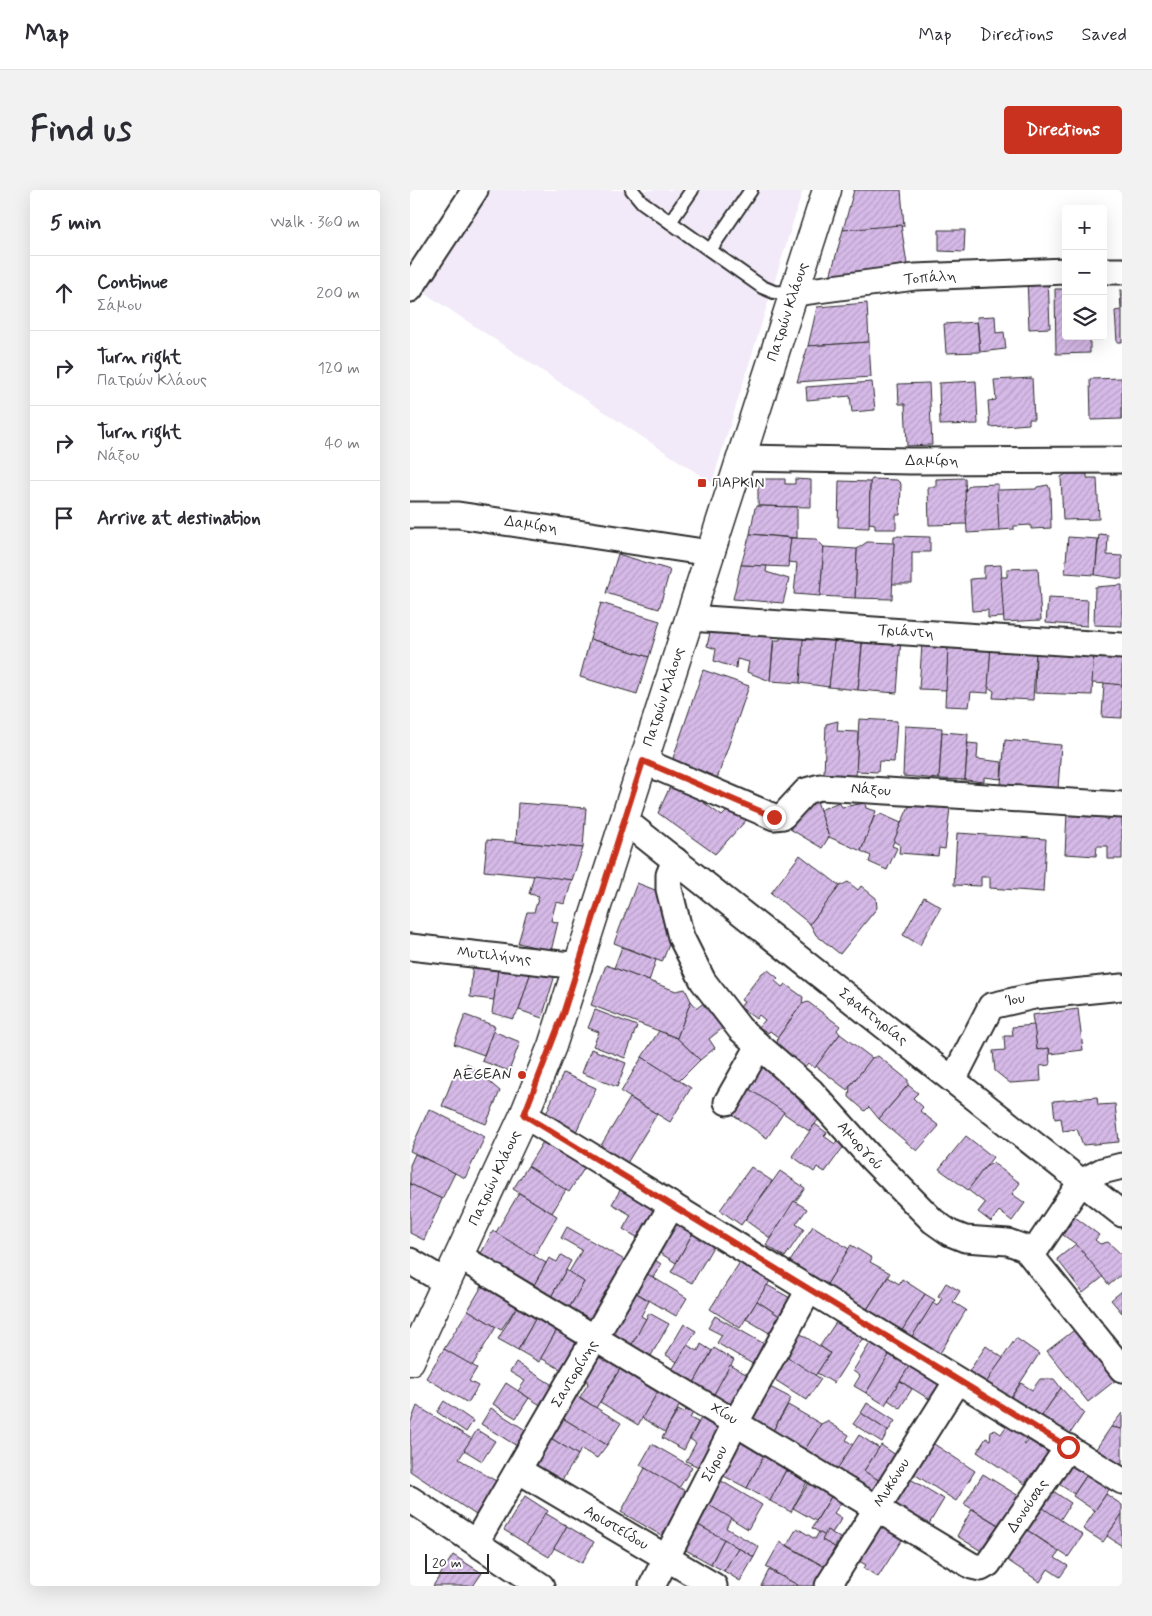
<!DOCTYPE html>
<meta charset="utf-8">
<style>
body{margin:0;font-family:Mynerve,sans-serif;background:#f2f2f3;color:#2b2b33}
.controls{position:absolute;right:15px;top:15px;display:grid;overflow:hidden;border-radius:5px;box-shadow:0 5px 20px #0002}
.controls button{width:45px;height:45px;display:grid;place-items:center;padding:0;border:0;border-bottom:1px solid #e1e1e2;background:#fff;color:#2b2b33;font:25px sans-serif}
.scale{position:absolute;left:15px;bottom:12px;width:64px;box-sizing:border-box;padding-left:5px;border:2px solid #2b2b2b;border-top:0;font-size:14px;line-height:18px;white-space:nowrap;color:#2b2b2b;-webkit-text-stroke:4px #fff;paint-order:stroke}
.stop{position:absolute;width:15px;height:15px;margin:-11px;border:4px solid #c8321e;border-radius:50%;background:#fff}
.stop.end{background:#c8321e;border-color:#fff;box-shadow:0 1px 5px #0008}
.list{margin:0;padding:0;list-style:none}
h2{display:flex;justify-content:space-between;align-items:center;height:65px;margin:0;padding:0 20px;font-size:21px}
h2 small{font-size:16px;font-weight:400;color:#7c7c81}
.list li{display:grid;grid-template-columns:32px 1fr auto;gap:15px;align-items:center;box-sizing:border-box;height:75px;padding:0 20px;border-top:1px solid #e1e1e2}
.list b{display:block;font-size:19px;white-space:nowrap}
.list p{margin:0;font-size:16px;white-space:nowrap;color:#7c7c81}
.list em{font-size:16px;font-style:normal;color:#7c7c81}
.icon{flex:none;width:28px;height:28px;fill:none;stroke:currentColor;stroke-width:2;stroke-linecap:round;stroke-linejoin:round}
.map{position:relative;flex:none;width:712px;height:1396px;overflow:hidden;border-radius:5px}
header{display:flex;align-items:center;gap:30px;box-sizing:border-box;height:70px;padding:0 25px;background:#fff;border-bottom:1px solid #e1e1e2}
header strong{font-size:24px}
nav{display:flex;gap:28px;margin-inline-start:auto;font-size:18px}
.intro{display:flex;align-items:center;justify-content:space-between;box-sizing:border-box;height:120px;padding:0 30px}
h1{margin:0;font-size:35px}
.button{padding:12px 22px;border-radius:5px;background:#c8321e;color:#fff;font-size:18px;font-weight:700}
main{display:flex;gap:30px;padding:0 30px}
aside{flex:1;background:#fff;border-radius:5px;box-shadow:0 5px 20px #0002}
.map>svg:first-child{display:block}
</style>
<header>
<strong>Map</strong>
<nav><a>Map</a><a>Directions</a><a>Saved</a></nav>
</header>
<div class="intro"><h1>Find us</h1><a class="button">Directions</a></div>
<main>
<aside>
<h2>5 min<small>Walk · 360 m</small></h2>
<ul class="list">
<li><svg class="icon" aria-label="ahead" viewBox="0 0 24 24"><path d="M12 20V5M6 11l6-6 6 6"/></svg><div><b>Continue</b><p>Σάμου</p></div><em>200 m</em></li>
<li><svg class="icon" aria-label="right" viewBox="0 0 24 24"><path d="M7 20v-9h11M14 6l5 5-5 5"/></svg><div><b>Turn right</b><p>Πατρών Κλάους</p></div><em>120 m</em></li>
<li><svg class="icon" aria-label="right" viewBox="0 0 24 24"><path d="M7 20v-9h11M14 6l5 5-5 5"/></svg><div><b>Turn right</b><p>Νάξου</p></div><em>40 m</em></li>
<li><svg class="icon" aria-label="arrive" viewBox="0 0 24 24"><path d="M6 21V4h12l-3 4 3 4H6"/></svg><div><b>Arrive at destination</b></div></li>
</ul>
</aside>
<div class="map">
<svg width="712" height="1396" viewBox="0 0 712 1396">
<defs>
<pattern id="building-hatch" width="6" height="6" patternUnits="userSpaceOnUse" patternTransform="scale(1.25)"><rect width="6" height="6" fill="#d5b9e7"/><path d="M-1 1l2-2M0 6l6-6M5 7l2-2" fill="none" stroke="#b79fc6"/></pattern>
</defs>
<rect width="100%" height="100%" fill="#fff"/>
<filter id="ink" filterUnits="userSpaceOnUse"><feTurbulence type="fractalNoise" baseFrequency=".02" numOctaves="2"/><feDisplacementMap in="SourceGraphic" scale="10" xChannelSelector="R" yChannelSelector="G"/><feConvolveMatrix kernelMatrix="1 2 1 2 8 2 1 2 1" color-interpolation-filters="sRGB"/></filter>
<g filter="url(#ink)">
<path fill="#f2eaf8" d="M76 0H393L302 293 10 100Z"/>
<g fill="url(#building-hatch)" stroke="#2b2b2b">
<path d="M444 0H491L494 36 433 40Z"/>
<path d="M491 35 497 74 420 87 433 40Z"/>
<path d="M529 40H555L554 62 529 61Z"/>
<path d="M638 87 640 138 619 139 617 88Z"/>
<path d="M645 99H656V146H680V163L646 164Z"/>
<path d="M710 100H712V152H707L705 121 711 120Z"/>
<path d="M457 113 459 152 398 156 407 117Z"/>
<path d="M585 126 586 143 594 142 596 159 570 162 567 127Z"/>
<path d="M567 132 570 162 536 163 534 134Z"/>
<path d="M459 152 461 187 387 192 398 156Z"/>
<path d="M622 188 624 229H619V234L580 237 578 211 586 210 584 190Z"/>
<path d="M712 188V229L681 230 680 189Z"/>
<path d="M566 191 568 234 530 235 529 193Z"/>
<path d="M462 192 465 220 442 222 440 206 397 210 396 197Z"/>
<path d="M519 193 522 255 497 256 495 214H489L488 194Z"/>
<path d="M656 284H677V288H687L689 329 653 330 651 287Z"/>
<path d="M555 288 557 334 519 335 518 297H526V289Z"/>
<path d="M348 289H375V294H385V289L401 290V317L348 316Z"/>
<path d="M462 289 487 290 491 294 490 325H486V339H465V334L459 333 460 292Z"/>
<path d="M429 291 460 292 459 338 428 337Z"/>
<path d="M588 294 590 341 557 343 555 301 560 295Z"/>
<path d="M638 295 640 300 641 338 621 339V335L604 336V339L589 340 587 300 626 299 627 297Z"/>
<path d="M348 316 387 317V348L340 344 345 318Z"/>
<path d="M340 344 381 348 378 377 331 375Z"/>
<path d="M689 344 698 345 697 365 712 366V389L685 385Z"/>
<path d="M484 346 520 347V362H502V394H482Z"/>
<path d="M658 347 688 349 685 385 655 383Z"/>
<path d="M381 348 406 349 414 357 410 406 384 404 387 373 378 372Z"/>
<path d="M457 352 484 353 482 409 445 408 447 359Z"/>
<path d="M414 357 447 359 445 408 410 406Z"/>
<path d="M208 364 260 380 249 419 196 403Z"/>
<path d="M331 375 357 376 356 382 379 389 373 413 323 409Z"/>
<path d="M591 375 594 427 578 428V420L562 421 560 389 574 388V376Z"/>
<path d="M628 378 631 430 594 432 591 387H597V379Z"/>
<path d="M712 395V436L684 435 685 397Z"/>
<path d="M638 408 678 410 677 436 636 433Z"/>
<path d="M191 413 250 431 239 467 180 449Z"/>
<path d="M301 438 364 443 360 491 337 482 339 472 327 469 326 478 304 471 306 459 297 456Z"/>
<path d="M371 443 394 445 390 493 360 491 364 450H370Z"/>
<path d="M400 444 425 446 419 497 390 493 393 450Z"/>
<path d="M429 446 449 447 452 453 448 500 419 497 424 453Z"/>
<path d="M453 446 491 449 487 503 448 500Z"/>
<path d="M180 449 239 467 227 504 170 487Z"/>
<path d="M538 453 581 456 578 503 561 502 559 517 535 516Z"/>
<path d="M512 454 538 456 536 500 509 499Z"/>
<path d="M581 456 626 459 623 510 583 508 584 501 578 497Z"/>
<path d="M626 459 684 461 682 505 625 503Z"/>
<path d="M684 461 712 463V495L682 493Z"/>
<path d="M293 480 339 496 307 589 261 574Z"/>
<path d="M694 493 712 495V528L692 527Z"/>
<path d="M449 529 487 531 484 572 469 571 468 582 446 581Z"/>
<path d="M428 531 427 541 448 542 446 586 414 584 416 534Z"/>
<path d="M495 536 532 538 529 589 493 586Z"/>
<path d="M532 542 558 544 555 590 529 589Z"/>
<path d="M595 550 651 555 648 599 591 594Z"/>
<path d="M558 553 568 554 567 569 592 572 591 589 574 587V592L555 590Z"/>
<path d="M263 590 312 626 322 616 341 625 305 664 248 623Z"/>
<path d="M407 611 419 647 412 658 380 639 395 615Z"/>
<path d="M429 612 432 617 455 613 456 618 466 621 451 661 419 647 410 620Z"/>
<path d="M108 613 176 618 173 658 106 652Z"/>
<path d="M500 614 540 618 535 659 529 658 528 666 489 663 490 655 483 651Z"/>
<path d="M657 622 695 624V629L698 630 699 624 712 625V669H698V656H687L686 666 655 664Z"/>
<path d="M471 624 491 633 482 656 487 658 477 680 459 672 461 666 451 661 464 627Z"/>
<path d="M547 643 636 649 633 702 580 698V687H571V696L544 695Z"/>
<path d="M77 650 106 652 173 658 162 690 74 681Z"/>
<path d="M390 665 430 696 400 734 361 703Z"/>
<path d="M124 685 162 690 155 714 146 712 141 731 148 732 141 761 108 753 117 722H124L129 706 119 704Z"/>
<path d="M438 692 448 700 451 696 466 708 467 718 430 764 406 745 400 734 430 696Z"/>
<path d="M227 693 258 705 251 721 259 727 254 738 264 742 252 772 204 753Z"/>
<path d="M514 707 531 717 510 755 493 745Z"/>
<path d="M212 757 246 770 239 791 204 778Z"/>
<path d="M63 770 89 773 84 810 60 807Z"/>
<path d="M89 773 121 782 109 820 103 829 82 823Z"/>
<path d="M196 775 266 801 275 799 281 811 267 848 181 815Z"/>
<path d="M122 778 145 785 132 828 109 820Z"/>
<path d="M358 780 368 788 365 791 372 797 375 794 393 807 392 814 368 847 360 841 358 843 349 837 355 830 349 825 346 829 330 817 334 812 331 810 352 783Z"/>
<path d="M299 809 319 833 299 849 305 858 290 870 267 848 281 811 287 818Z"/>
<path d="M398 812 430 836 427 840 430 844 405 878 398 873 393 879 366 860 368 847 392 814Z"/>
<path d="M668 819 673 860 640 864 639 858 627 860 622 825Z"/>
<path d="M185 820 227 836 215 868 183 856 189 842 178 838Z"/>
<path d="M55 825 85 836 74 865 44 854Z"/>
<path d="M624 835 627 860 639 858 640 875 630 876 631 891 600 893 585 881 583 861 595 860 594 846H603L602 837Z"/>
<path d="M83 841 110 852 99 881 72 871Z"/>
<path d="M249 841 267 848 290 870 269 891 232 867Z"/>
<path d="M430 844 462 868 437 900 406 876Z"/>
<path d="M181 859 216 873 207 897 172 883Z"/>
<path d="M468 866 498 890V895L469 929 459 917 455 921 439 907 440 896 462 868Z"/>
<path d="M232 867 281 898 260 932 211 902Z"/>
<path d="M350 872 409 929 399 941 336 897Z"/>
<path d="M57 873 90 901 76 934 32 916 45 883H54Z"/>
<path d="M153 883 186 898 166 942 136 924Z"/>
<path d="M498 895 508 903 503 908 513 917 510 921 529 936 507 961 469 929Z"/>
<path d="M336 897 374 922 357 948 319 922Z"/>
<path d="M687 907 688 915 705 914 709 952 673 955 667 939 653 941 651 928 645 929 643 911Z"/>
<path d="M220 908 247 924 217 973 190 957Z"/>
<path d="M19 919 75 947 55 988 0 961Z"/>
<path d="M405 934 417 943 414 946 425 954 427 950 434 956 415 982 407 977 404 982 382 966Z"/>
<path d="M556 946 583 967 558 1000 529 979Z"/>
<path d="M136 947 177 974 159 1002 118 976Z"/>
<path d="M5 964 45 983 32 1009 0 994V975Z"/>
<path d="M583 973 610 993 602 1004 615 1013 602 1031 589 1021 581 1032 568 1022 575 1013 558 1000 575 977Z"/>
<path d="M118 976 156 1000 142 1023 103 999Z"/>
<path d="M341 977 362 991 331 1035 310 1020Z"/>
<path d="M370 981 395 998 360 1048 335 1030Z"/>
<path d="M0 994 32 1009 14 1050 0 1043Z"/>
<path d="M212 997 248 1019 230 1049 213 1039 221 1025 202 1014Z"/>
<path d="M109 1003 147 1026 124 1066 85 1044Z"/>
<path d="M384 1011 397 1019 386 1034 394 1039 375 1067 356 1055Z"/>
<path d="M665 1027 689 1045 685 1050 690 1054 698 1052 712 1065V1084L699 1095 666 1054 653 1045Z"/>
<path d="M264 1031 283 1043 266 1073 245 1060Z"/>
<path d="M403 1036 439 1059 416 1096 379 1073Z"/>
<path d="M157 1037 218 1072 183 1132 159 1118 174 1092 159 1082 172 1060 151 1048Z"/>
<path d="M83 1041 136 1073 123 1097 69 1067Z"/>
<path d="M283 1043 304 1055 282 1093 261 1082Z"/>
<path d="M666 1054 693 1087 673 1103 647 1069Z"/>
<path d="M441 1055 462 1068 460 1072 480 1083 456 1121 416 1096Z"/>
<path d="M151 1065 161 1071 141 1107 123 1097 139 1068 147 1072Z"/>
<path d="M242 1068 251 1074 243 1088 233 1082Z"/>
<path d="M330 1072 360 1091 330 1138 300 1119Z"/>
<path d="M156 1080 174 1092 159 1118 141 1107Z"/>
<path d="M231 1080 277 1108 266 1126 220 1099Z"/>
<path d="M478 1087 489 1094 492 1089 515 1104 491 1142 456 1121Z"/>
<path d="M75 1091 109 1113 91 1140 58 1120Z"/>
<path d="M536 1093 550 1101 543 1112 556 1120 529 1165 501 1148 523 1113 527 1116 532 1108 528 1106Z"/>
<path d="M357 1095 382 1109 371 1127 347 1111Z"/>
<path d="M220 1099 239 1111 231 1126 236 1129 219 1160 193 1145Z"/>
<path d="M712 1101V1123L701 1110Z"/>
<path d="M515 1104 525 1110 501 1148 491 1142Z"/>
<path d="M347 1111 371 1127 361 1144 336 1129Z"/>
<path d="M109 1113 128 1124 108 1160 88 1149Z"/>
<path d="M58 1120 86 1137 62 1176 34 1159Z"/>
<path d="M239 1123 259 1134 238 1171 219 1160Z"/>
<path d="M128 1124 149 1136 129 1172 108 1160Z"/>
<path d="M305 1126 358 1156 346 1176 307 1153 312 1145 298 1138Z"/>
<path d="M428 1129 454 1146 424 1193 407 1183 420 1163 410 1156Z"/>
<path d="M274 1134 286 1141 267 1172 256 1165Z"/>
<path d="M149 1136 174 1151 155 1182 131 1168Z"/>
<path d="M667 1138 707 1189 678 1212 637 1161Z"/>
<path d="M391 1144 420 1163 405 1186 376 1166Z"/>
<path d="M606 1148 629 1164 599 1210 575 1194Z"/>
<path d="M462 1150 481 1162 456 1203 444 1196 450 1186 443 1181Z"/>
<path d="M291 1154 302 1161 281 1198 259 1185 277 1155 288 1161Z"/>
<path d="M576 1156 593 1168 575 1194 557 1184Z"/>
<path d="M187 1158 213 1174 186 1218 170 1207 178 1194 173 1181Z"/>
<path d="M304 1158 324 1170 301 1209 281 1198Z"/>
<path d="M34 1159 67 1178 59 1191 68 1196 58 1213 16 1188Z"/>
<path d="M481 1162 500 1175 475 1215 456 1203Z"/>
<path d="M376 1166 411 1189 397 1210 362 1188Z"/>
<path d="M106 1172 144 1196 132 1216 108 1201 115 1191 100 1182Z"/>
<path d="M213 1174 249 1200 228 1235 190 1212Z"/>
<path d="M320 1175 341 1187 324 1218 303 1206Z"/>
<path d="M500 1175 534 1196 524 1212 490 1191Z"/>
<path d="M630 1189H644L651 1198 629 1230 599 1210 611 1193 622 1200Z"/>
<path d="M490 1191 502 1199 490 1218 478 1210Z"/>
<path d="M96 1193 119 1208 106 1228 83 1214Z"/>
<path d="M358 1196 381 1208 361 1244 339 1231Z"/>
<path d="M651 1198 674 1223 657 1248 629 1230Z"/>
<path d="M249 1200 271 1213 255 1242 232 1228Z"/>
<path d="M162 1203 211 1233 197 1255 149 1226Z"/>
<path d="M34 1211 63 1231 56 1242 27 1222Z"/>
<path d="M457 1213 485 1231 478 1241 451 1223Z"/>
<path d="M378 1215 411 1234 393 1263 361 1244Z"/>
<path d="M7 1216 62 1249 49 1269 86 1291 66 1325 0 1281V1234Z"/>
<path d="M81 1218 117 1241 107 1256 71 1234Z"/>
<path d="M268 1220 274 1223 276 1220 283 1223 280 1228 288 1232 274 1260 252 1248Z"/>
<path d="M451 1223 478 1241 472 1252 443 1234Z"/>
<path d="M712 1223V1239L701 1237Z"/>
<path d="M293 1224 315 1236 293 1279 276 1271 286 1253 280 1249Z"/>
<path d="M149 1226 197 1255 187 1268 171 1259 168 1265 136 1245Z"/>
<path d="M417 1231 439 1245 436 1250 443 1255 424 1284 393 1263 411 1234Z"/>
<path d="M597 1235 617 1248 613 1254 615 1255 619 1250 639 1263 625 1285 622 1283 615 1294 567 1262 576 1248 580 1250 581 1241 585 1240 591 1244Z"/>
<path d="M701 1237 712 1239V1281L684 1262Z"/>
<path d="M67 1240 85 1251 72 1271 54 1260Z"/>
<path d="M136 1245 168 1265 151 1292 120 1272Z"/>
<path d="M449 1245 469 1258 454 1281 472 1292 462 1308 424 1284Z"/>
<path d="M330 1247 356 1262 337 1298 310 1284Z"/>
<path d="M521 1252 565 1281 546 1311 501 1282Z"/>
<path d="M242 1254 282 1277 269 1298 230 1275Z"/>
<path d="M471 1255 489 1267 472 1292 454 1281Z"/>
<path d="M356 1262 379 1274 360 1311 337 1298Z"/>
<path d="M660 1271 678 1283 664 1304 646 1292Z"/>
<path d="M235 1278 279 1303 254 1347 211 1322Z"/>
<path d="M376 1280 397 1292 381 1322 360 1311Z"/>
<path d="M678 1283 700 1298 685 1321 663 1306Z"/>
<path d="M573 1284 612 1308 592 1337 554 1314Z"/>
<path d="M497 1287 534 1309 516 1339 479 1317Z"/>
<path d="M402 1288 425 1300 406 1331 383 1318Z"/>
<path d="M308 1289 352 1315 338 1339 294 1312Z"/>
<path d="M640 1299 661 1313 650 1330 629 1316Z"/>
<path d="M696 1304 712 1315V1324L693 1352 673 1339Z"/>
<path d="M115 1306 138 1321 117 1354 94 1340Z"/>
<path d="M421 1307 431 1313 424 1323 432 1328 422 1343 417 1340 415 1346 402 1338Z"/>
<path d="M294 1312 321 1328 316 1338 349 1357 344 1367 283 1332Z"/>
<path d="M633 1318 673 1345 658 1367 617 1340Z"/>
<path d="M562 1319 596 1340 581 1367 547 1346Z"/>
<path d="M135 1323 157 1336 139 1367 117 1354Z"/>
<path d="M712 1324V1356L697 1346Z"/>
<path d="M470 1333 493 1348 468 1387 454 1378 456 1375 449 1371 457 1359 454 1357Z"/>
<path d="M286 1334 314 1349 301 1374 272 1358Z"/>
<path d="M157 1336 184 1352 172 1373 144 1358Z"/>
<path d="M387 1338 405 1349 409 1342 415 1346 412 1350 425 1357 415 1377 377 1355Z"/>
<path d="M417 1340 430 1348 425 1357 412 1350Z"/>
<path d="M617 1340 649 1362 645 1368 658 1376 650 1387 638 1379 630 1392 597 1370Z"/>
<path d="M314 1349 328 1358 314 1381 301 1374Z"/>
<path d="M370 1352 415 1377 404 1396H389L356 1377Z"/>
<path d="M328 1358 344 1367 330 1391 314 1381Z"/>
<path d="M43 1365 72 1383 63 1396H23Z"/>
<path d="M359 1380 388 1395V1396H351Z"/>
</g>
<g fill="none" stroke-linecap="round" stroke-linejoin="round">
<g stroke="#2b2b2b" stroke-width="16">
<g id="lane">
<path d="M222 0 232 12 260 32 282 0"/>
<path d="M260 32 352 97 364 102 385 103"/>
<path d="M300 60 341 0"/>
</g>
</g>
<g stroke="#2b2b2b" stroke-width="29">
<g id="street">
<path d="M693 81H712"/>
<path d="M0 99 65 0"/>
<path d="M385 103 505 87 656 81"/>
<path d="M331 268 501 271 712 270"/>
<path d="M0 325H48L300 363"/>
<path d="M279 428 712 456"/>
<path d="M233 571 364 627 373 626 396 601 410 597 712 615"/>
<path d="M214 630 712 1024"/>
<path d="M265 670 259 685V699L271 747 293 791 330 839 401 901 462 969 523 1031 540 1043 555 1049 598 1052 615 1058 712 1179"/>
<path d="M0 757 169 776"/>
<path d="M543 890 581 816 624 806 712 797"/>
<path d="M317 912 349 856"/>
<path d="M114 925 712 1291"/>
<path d="M622 1065 671 992 692 981 712 976"/>
<path d="M49 1066 562 1376 571 1378 578 1374 658 1257"/>
<path d="M0 1071 37 1093"/>
<path d="M108 1280 304 1396"/>
<path d="M0 1309 131 1396"/>
<path d="M66 1352 262 1015"/>
<path d="M242 1396 326 1232 399 1100"/>
<path d="M418 1396 547 1191"/>
</g>
</g>
<g stroke="#2b2b2b" stroke-width="31">
<path id="secondary" d="M0 1171 114 925 142 856 417 0"/>
</g>
<use href="#lane" stroke="#fff" stroke-width="12"/>
<use href="#street" stroke="#fff" stroke-width="25"/>
<use href="#secondary" stroke="#fff" stroke-width="28"/>
</g>
</g>
<g fill="none" stroke-linecap="round" stroke-linejoin="round" filter="url(#ink)">
<path stroke="#c8321e" stroke-width="6" d="M364 627 233 571 153 824 114 925 658 1257"/>
</g>
<g fill="#c8321e" stroke="#fff" stroke-width="2">
<rect x="287" y="288" width="10" height="10" rx="2.5"/>
<circle cx="112" cy="885" r="5"/>
</g>
<g text-anchor="middle" dominant-baseline="central" stroke-width="4" stroke-linejoin="round" paint-order="stroke">
<g font-size="15" fill="#2b2b2b" stroke="#fff">
<text transform="translate(520 88) rotate(-4)">Τοπάλη</text>
<text transform="translate(378 122) rotate(-72)">Πατρών Κλάους</text>
<text x="522" y="271">Δαμίρη</text>
<text transform="translate(121 335) rotate(8)">Δαμίρη</text>
<text transform="translate(496 442) rotate(4)">Τριάντη</text>
<text transform="translate(254 507) rotate(-72)">Πατρών Κλάους</text>
<text transform="translate(461 600) rotate(4)">Νάξου</text>
<text transform="translate(84 766) rotate(6)">Μυτιλήνης</text>
<text transform="translate(605 810) rotate(-10)">Ίου</text>
<text transform="translate(463 827) rotate(38)">Σφακτηρίας</text>
<text transform="translate(450 956) rotate(48)">Αμοργού</text>
<text transform="translate(85 988) rotate(-65)">Πατρών Κλάους</text>
<text transform="translate(165 1184) rotate(-59)">Σαντορίνης</text>
<text transform="translate(314 1224) rotate(31)">Χίου</text>
<text transform="translate(305 1274) rotate(-63)">Σύρου</text>
<text transform="translate(482 1293) rotate(-58)">Μυκόνου</text>
<text transform="translate(618 1316) rotate(-56)">Δονούσας</text>
<text transform="translate(206 1338) rotate(31)">Αριστείδου</text>
</g>
<g font-size="15" fill="#2b2b2b" stroke="#fff" text-anchor="start">
<text x="302" y="293">ΠΑΡΚΙΝ</text>
<text x="102" y="885" text-anchor="end">AEGEAN</text>
</g>
</g>
</svg>
<div class="controls">
<button>+</button>
<button>−</button>
<button><svg class="icon" aria-label="layers" viewBox="0 0 24 24"><path d="M12 4l9 5-9 5-9-5zM3 14l9 5 9-5"/></svg></button>
</div>
<div class="scale">20 m</div>
<div class="stop" style="left:658px;top:1257px"></div>
<div class="stop end" style="left:364px;top:627px"></div>
</div>
</main>
